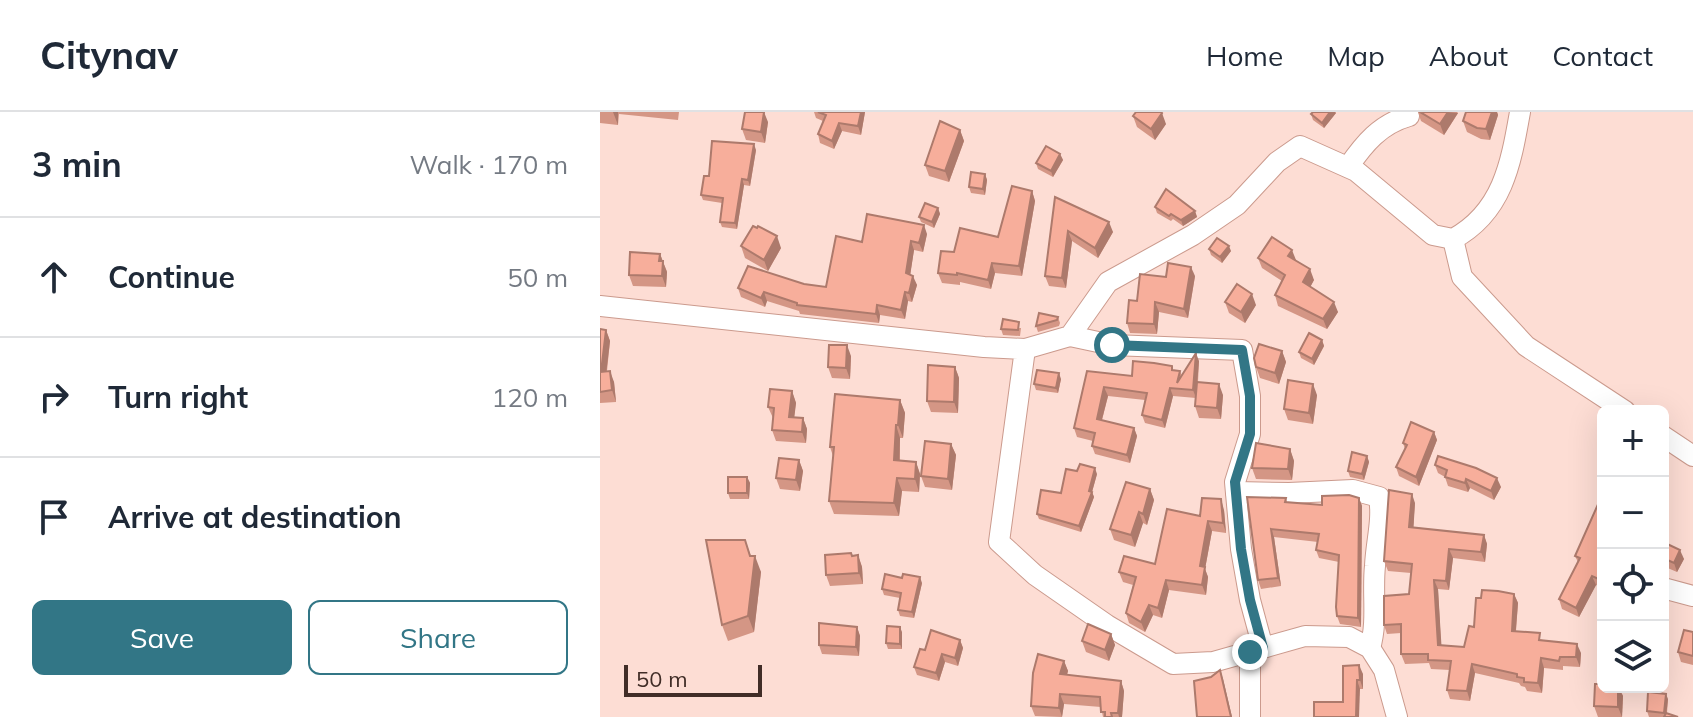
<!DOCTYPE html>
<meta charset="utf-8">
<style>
body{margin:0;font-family:Mulish,sans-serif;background:#f6f6f7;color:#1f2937}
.controls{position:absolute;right:24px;bottom:24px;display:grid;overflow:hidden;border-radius:12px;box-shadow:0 8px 32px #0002}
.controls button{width:72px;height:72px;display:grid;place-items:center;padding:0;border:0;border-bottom:2px solid #e0e1e3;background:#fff;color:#1f2937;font:40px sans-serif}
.scale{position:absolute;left:24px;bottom:20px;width:138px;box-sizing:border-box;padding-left:8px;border:4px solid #412d27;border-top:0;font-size:22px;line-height:28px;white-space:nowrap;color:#412d27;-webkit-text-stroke:6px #fdddd4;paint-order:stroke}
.stop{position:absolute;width:24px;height:24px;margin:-18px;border:6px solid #327686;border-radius:50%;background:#fff}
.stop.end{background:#327686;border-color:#fff;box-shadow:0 2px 8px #0008}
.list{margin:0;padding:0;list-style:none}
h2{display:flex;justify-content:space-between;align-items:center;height:104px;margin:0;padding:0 32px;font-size:34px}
h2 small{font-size:26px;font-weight:400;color:#747a83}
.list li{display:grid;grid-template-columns:52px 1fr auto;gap:24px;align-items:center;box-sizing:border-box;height:120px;padding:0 32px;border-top:2px solid #e0e1e3}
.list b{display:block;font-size:30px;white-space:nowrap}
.list em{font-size:26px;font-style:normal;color:#747a83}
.actions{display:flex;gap:16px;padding:24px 32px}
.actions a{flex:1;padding:18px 0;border:2px solid #327686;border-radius:12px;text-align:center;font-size:28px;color:#327686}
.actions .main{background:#327686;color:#fff}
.icon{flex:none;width:44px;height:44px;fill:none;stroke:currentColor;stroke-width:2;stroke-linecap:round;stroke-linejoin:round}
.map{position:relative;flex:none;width:1093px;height:605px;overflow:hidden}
header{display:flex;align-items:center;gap:48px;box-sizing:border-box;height:112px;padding:0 40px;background:#fff;border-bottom:2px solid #e0e1e3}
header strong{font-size:38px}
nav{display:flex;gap:44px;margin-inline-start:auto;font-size:28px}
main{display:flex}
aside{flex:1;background:#fff}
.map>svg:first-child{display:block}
</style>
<header>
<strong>Citynav</strong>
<nav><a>Home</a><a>Map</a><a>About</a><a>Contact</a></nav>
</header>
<main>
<aside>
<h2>3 min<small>Walk · 170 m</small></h2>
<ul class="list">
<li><svg class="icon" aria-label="ahead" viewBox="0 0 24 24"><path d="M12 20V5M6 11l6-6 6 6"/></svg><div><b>Continue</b></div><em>50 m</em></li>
<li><svg class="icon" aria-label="right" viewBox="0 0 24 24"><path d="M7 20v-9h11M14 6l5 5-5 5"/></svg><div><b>Turn right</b></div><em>120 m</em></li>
<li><svg class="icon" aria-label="arrive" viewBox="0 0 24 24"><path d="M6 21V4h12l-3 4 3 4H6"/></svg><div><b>Arrive at destination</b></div></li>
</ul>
<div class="actions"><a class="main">Save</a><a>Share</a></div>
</aside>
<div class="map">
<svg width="1093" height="605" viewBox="0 0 1093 605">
<rect width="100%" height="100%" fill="#fdddd4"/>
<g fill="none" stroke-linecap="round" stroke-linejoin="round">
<g stroke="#cb9a8d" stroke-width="22">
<g id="street">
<path d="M748 55C764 32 780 12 809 4"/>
<path d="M853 127 862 165 926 234 1025 299"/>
<path d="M0 194 384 235 425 237 399 430 435 463 507 513 573 552 613 550 705 524 749 525 770 536 784 558 797 605"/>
<path d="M470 224 512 233 642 238 650 284V322L635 370 641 437 650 488 663 536"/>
<path d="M425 237 470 224 508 170 593 123 637 93 677 50 700 34 756 59 833 123 853 127C903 100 911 51 920 0"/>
<path d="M1063 324 1093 344"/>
<path d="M636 380 689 381 753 378 779 385C783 408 776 430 775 454 772 481 778 509 770 536"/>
<path d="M1063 476 1093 484"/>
<path d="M650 540V605"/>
</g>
</g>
<use href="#street" stroke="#fff" stroke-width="20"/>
</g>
<g fill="#d49685">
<path d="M0 0H79L78 8 19 2 18 13 0 11Z"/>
<path d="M214 0H265L261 23 242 19 234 37 220 31 218 22 223 9 216 6Z"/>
<path d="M713 0H735L736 1 724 16 713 8 711 2Z"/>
<path d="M818 0H857L858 1 844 23 821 9Z"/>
<path d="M866 0H897L898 3 890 28 881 27 867 20 863 9Z"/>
<path d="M533 4 566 12 555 28 537 15Z"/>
<path d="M168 10 165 31 146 28 142 17Z"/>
<path d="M360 18 364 29 349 70 329 64 325 53Z"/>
<path d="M156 38 150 74 144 73 137 117 122 115 120 110 122 91 103 88 101 83 109 64Z"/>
<path d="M460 42 463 48 453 65 438 57 436 51Z"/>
<path d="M385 62 387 68 385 83 371 81 369 75Z"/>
<path d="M432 79 435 89 422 164 395 161 391 177 360 170V173L342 171 338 161 354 140 398 125Z"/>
<path d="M455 85 513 120 498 146 472 129 466 176 449 174 445 164Z"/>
<path d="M555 95 595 99 597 105 583 114 573 107 571 109 557 101Z"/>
<path d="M338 96 340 102 334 116 321 110 319 105Z"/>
<path d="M327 122 323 140 314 138 310 163 317 173 312 190 308 189 305 207 280 203 279 211 200 202 199 199 167 189 165 195 141 185 138 176 204 172 226 175 262 130Z"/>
<path d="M141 134 181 136 168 159 145 146Z"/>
<path d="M609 137 631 139 622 151 611 143Z"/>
<path d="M60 142 67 160 66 175 33 174 29 163Z"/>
<path d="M658 146 696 148 695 149 714 168 710 175 738 200 727 217 678 194 675 183 682 169 662 156Z"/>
<path d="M595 164 588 206 559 200 557 222 530 221 527 211 537 189 566 165Z"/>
<path d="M625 190 656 193 645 211 629 201Z"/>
<path d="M458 205 460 211 459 214 438 220 436 214Z"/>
<path d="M421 216 420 224 403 223 401 217Z"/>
<path d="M0 217 6 218 10 229 7 259 14 270 16 290 0 291Z"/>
<path d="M722 228 724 234 714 253 701 246 699 240Z"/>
<path d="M682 239 686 250 679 272 660 266 656 255Z"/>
<path d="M251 244 250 267 232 266 228 255Z"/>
<path d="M599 249 598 270 623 283 621 307 599 306 595 294 596 286 573 284 565 316 545 311 542 303 545 288 508 284 502 308 534 316 537 324 530 351 495 342 492 334 493 329 477 325 474 316 487 259 532 264 574 259H580L582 264Z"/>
<path d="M355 255 359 266 358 301 331 300 327 289Z"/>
<path d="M461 267 458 281 436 278 434 272Z"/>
<path d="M192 279 196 291 194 305 203 306 207 317 206 331 176 329 172 318 173 306 168 295Z"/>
<path d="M717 283 713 312 688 308 684 297Z"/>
<path d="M300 288 305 301 303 326H300V348L316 350 320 362 319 380 302 379 299 404 234 402 229 389 233 344 230 335Z"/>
<path d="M834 320 837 328 819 374 799 364 796 355 805 337 803 331Z"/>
<path d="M351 332 356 343 352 378 325 375 321 364Z"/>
<path d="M690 337 694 349 692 368 656 367 652 356Z"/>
<path d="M767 344 769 350 764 368 750 365 748 359Z"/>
<path d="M199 348 203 359 200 379 180 377 176 366Z"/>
<path d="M835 353 901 375 894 388 870 376 868 380 848 374 845 365 838 361Z"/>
<path d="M497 362 492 380 494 385 481 420 439 407 437 402 461 381Z"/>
<path d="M147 365 150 371 149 387H130L128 381Z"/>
<path d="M550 377 554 388 547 413 543 411 535 435 514 428 510 417Z"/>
<path d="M647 385 686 386 687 390 722 393 759 386 762 394 761 515 740 512 737 504 739 450 719 446 716 438 718 430 674 425 681 474 661 477 658 468Z"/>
<path d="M815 391 813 415 884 423 887 432 885 450 853 446 849 478 838 477 841 533 864 535 874 515 881 486 914 482 918 491 916 519 981 541 980 555 963 554V558L944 556 942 581 927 579 925 575 921 574 919 571 875 561 870 589 850 587 847 578 850 558 831 557 829 551 805 552 801 542V521L787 522 784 513 809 482 811 461 788 459 784 449Z"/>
<path d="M1003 392V477L996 473 979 505 962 497 959 487 978 450 975 444Z"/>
<path d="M624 398 626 421 612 419 605 457 608 465 606 483 569 478 562 506 553 503 545 520 529 511 526 501 533 473 523 470 519 460 555 452 600 404Z"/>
<path d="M1063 425 1066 431 1084 447 1077 460 1063 454Z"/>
<path d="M145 428 151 444 161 460 154 520 128 529 122 513Z"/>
<path d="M258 443 262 455 263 472 230 474 226 463 252 444Z"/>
<path d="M322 471 314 506 300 504 298 498 300 486 284 483 282 477Z"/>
<path d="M257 515 260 524 259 544 222 542 219 533Z"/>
<path d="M302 520V537H288L286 531Z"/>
<path d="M1093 520V553L1081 550 1078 540Z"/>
<path d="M511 522 515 533 509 549 486 540 482 529Z"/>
<path d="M360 528 363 536 358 554 345 550 339 569 317 563 314 555 325 538Z"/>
<path d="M464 549 468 559 467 563 521 569 524 579 522 605H503L501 595 464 592 462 605 435 604 431 594Z"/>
<path d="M743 554 763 562V577H760L743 590Z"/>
<path d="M1003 575H1019L1023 584 1022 605H998L994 594Z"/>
<path d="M1068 587 1067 601 1078 605H1049L1047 599Z"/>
</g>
<g fill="#ad7a6c">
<path d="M13 0H18V13Z"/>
<path d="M164 0 168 10 165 31 161 20Z"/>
<path d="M261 0H265L261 23 258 14Z"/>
<path d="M730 0H735L736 1 724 16 722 11Z"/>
<path d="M848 0 858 1 844 23 840 12Z"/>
<path d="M892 0H897L898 3 890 28 886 17Z"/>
<path d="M562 1 566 12 555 28 551 17Z"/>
<path d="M239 11 242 19 234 37 232 29Z"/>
<path d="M360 18 364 29 349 70 345 59Z"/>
<path d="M154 32 156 38 150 74 148 68Z"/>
<path d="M460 42 463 48 453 65 451 59Z"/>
<path d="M385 62 387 68 385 83 383 77Z"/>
<path d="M142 67 144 73 137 117 135 111Z"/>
<path d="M432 79 435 89 422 164 419 154Z"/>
<path d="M338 96 340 102 334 116 332 110Z"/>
<path d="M595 99 597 105 583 114 581 108Z"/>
<path d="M509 110 513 120 498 146 495 136Z"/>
<path d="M324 113 327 122 323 140 319 131Z"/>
<path d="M468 119 472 129 466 176 462 166Z"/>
<path d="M177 124 181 136 168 159 164 148Z"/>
<path d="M311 129 314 138 309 171 306 161Z"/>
<path d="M629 134 631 139 622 151 620 145Z"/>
<path d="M692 138 696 148 691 155 688 144Z"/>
<path d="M60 142 67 160 66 175 62 164 59 149Z"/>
<path d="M392 151 395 161 391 177 388 168Z"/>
<path d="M591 155 595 164 588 206 584 197Z"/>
<path d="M710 157 714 168 707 181 703 170Z"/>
<path d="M313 164 317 173 312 190 309 181Z"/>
<path d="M164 180 167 189 165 195 161 186Z"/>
<path d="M305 180 308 189 305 207 301 198Z"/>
<path d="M652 182 656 193 645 211 641 200Z"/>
<path d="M555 190 559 200 557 222 554 212Z"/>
<path d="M734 190 738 200 727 217 723 207Z"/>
<path d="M277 193 280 203 279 211 276 202Z"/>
<path d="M6 218 10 229 5 271 1 260Z"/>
<path d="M722 228 724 234 714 253 712 247Z"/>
<path d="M247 233 251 244 250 267 246 256Z"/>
<path d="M682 239 686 250 679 272 675 261Z"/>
<path d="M596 241 599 249 596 286 593 278Z"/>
<path d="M355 255 359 266 358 301 354 290Z"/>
<path d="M10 259 14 270 16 290 12 278Z"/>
<path d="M459 261 461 267 458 281 456 276Z"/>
<path d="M619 272 623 283 621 307 617 296Z"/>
<path d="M713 272 717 283 713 312 709 301Z"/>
<path d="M504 275 508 284 500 315 497 307Z"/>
<path d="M570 276 573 284 565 316 562 308Z"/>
<path d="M192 279 196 291 193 316 189 305Z"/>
<path d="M300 288 305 301 303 326 298 313Z"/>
<path d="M203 306 207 317 206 331 202 320Z"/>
<path d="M296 313 300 326 299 361 294 348Z"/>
<path d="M534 316 537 324 530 351 527 343Z"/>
<path d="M834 320 837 328 819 374 816 365Z"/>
<path d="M351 332 356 343 352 378 348 367Z"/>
<path d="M690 337 694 349 692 368 688 357Z"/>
<path d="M767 344 769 350 764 368 762 362Z"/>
<path d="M199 348 203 359 200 379 196 368Z"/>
<path d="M316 350 320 362 319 380 315 367Z"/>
<path d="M495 356 497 362 492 380 494 385 481 420 479 414Z"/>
<path d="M147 365 150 371 149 387 147 381Z"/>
<path d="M297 366 302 379 299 404 294 391Z"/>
<path d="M897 366 901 375 894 388 891 379Z"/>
<path d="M866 367 870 376 868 380 865 371Z"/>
<path d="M550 377 554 388 547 413 543 402Z"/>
<path d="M812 382 815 391 813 424 809 415Z"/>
<path d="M759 386 762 394 761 515 758 506Z"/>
<path d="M621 387 624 398 626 421 623 411Z"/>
<path d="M539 400 543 411 535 435 531 423Z"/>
<path d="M608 409 612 419 605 457 608 465 606 483 602 473 600 454Z"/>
<path d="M671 417 674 425 681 474 678 466Z"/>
<path d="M884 423 887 432 885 450 881 440Z"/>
<path d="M849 437 853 446 849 478 846 469Z"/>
<path d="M1080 438 1084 447 1077 460 1074 451Z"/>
<path d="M258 443 262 455 263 472 259 461Z"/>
<path d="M155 444 161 460 154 520 148 504Z"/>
<path d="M992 464 996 473 979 505 976 496Z"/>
<path d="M320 465 322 471 314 506 312 500Z"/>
<path d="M566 468 569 478 562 506 558 496Z"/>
<path d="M834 468 838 477 842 542 838 533Z"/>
<path d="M914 482 918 491 915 528 912 519Z"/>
<path d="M549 493 553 503 545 520 541 510Z"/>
<path d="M257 515 260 524 259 544 256 535Z"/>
<path d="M300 515 302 520V537L300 532Z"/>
<path d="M511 522 515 533 509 549 505 538Z"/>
<path d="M360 528 363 536 358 554 355 546Z"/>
<path d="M977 532 981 541 980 555 976 545Z"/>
<path d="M342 542 345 550 339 569 336 561Z"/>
<path d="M941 546 944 556 942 581 938 571Z"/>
<path d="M464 549 468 559 464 572 460 562Z"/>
<path d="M872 552 875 561 870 589 867 579Z"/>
<path d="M759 553 763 562V577L760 568Z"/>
<path d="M620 558 623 567 632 605H631Z"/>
<path d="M757 568 760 577 759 605H756Z"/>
<path d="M521 569 524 579 522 605H519L518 601Z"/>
<path d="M1018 575 1023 584 1022 605 1018 595Z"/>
<path d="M460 582 464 592 462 605 459 596Z"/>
<path d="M1066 582 1068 587 1066 605 1064 601Z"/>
</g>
<g fill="#f7ae9b" stroke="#ad7a6c" stroke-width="2">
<path d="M145 0H164L161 20 142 17Z"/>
<path d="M218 0H261L258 14 239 11 232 29 218 22 226 3Z"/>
<path d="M536 0H561L562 1 551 17 533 4Z"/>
<path d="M713 0H730L722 11 711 2Z"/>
<path d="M820 0H848L840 12Z"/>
<path d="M866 0H892L886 17 877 16 863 9Z"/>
<path d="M340 9 360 18 345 59 325 53Z"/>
<path d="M112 29 154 32 148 68 142 67 135 111 120 110 123 86 101 83 104 64H109Z"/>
<path d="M446 34 460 42 451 59 436 51Z"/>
<path d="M371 60 385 62 383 77 369 75Z"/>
<path d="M412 74 432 79 419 154 392 151 388 168 357 161V163L338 161 341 139 354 140 360 116 398 125Z"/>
<path d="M566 77 595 99 581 108 571 102 569 104 555 95Z"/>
<path d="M455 85 509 110 495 136 468 119 462 166 445 164Z"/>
<path d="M325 91 338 96 332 110 319 105Z"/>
<path d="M267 102 324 113 319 131 311 129 306 161 313 164 309 181 305 180 301 198 277 193 276 202 197 193V191L164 180 161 186 138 176 148 154 204 172 226 175 236 124 262 130Z"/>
<path d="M153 114 157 116 158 114 177 124 164 148 141 134Z"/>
<path d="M672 125 692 138 688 144 710 157 703 170 734 190 723 207 675 183 685 163 658 146Z"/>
<path d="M617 126 629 134 620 145 609 137Z"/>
<path d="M30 140 60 142 59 149H63L62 164 29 163Z"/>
<path d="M568 151 591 155 584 197 555 190 554 212 527 211 529 188 537 189 540 162 566 165Z"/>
<path d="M637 172 652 182 641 200 625 190Z"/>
<path d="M439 201 458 205 457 208 436 214Z"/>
<path d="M403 207 419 210 418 218 401 217Z"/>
<path d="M0 217 6 218 1 260 10 259 12 278 0 280Z"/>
<path d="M709 221 722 228 712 247 699 240Z"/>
<path d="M659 232 682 239 675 261 656 255 654 246Z"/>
<path d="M229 233H247L246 256 228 255Z"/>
<path d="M596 241 593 278 570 276 562 308 542 303 547 281 504 275 497 307 534 316 527 343 492 334 495 321 474 316 487 259 532 264 533 249 554 251 572 254V258L580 259 577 271Z"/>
<path d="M328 253 355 255 354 290 327 289Z"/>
<path d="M437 258 459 261 456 276 434 272Z"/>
<path d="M688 268 713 272 709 301 684 297Z"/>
<path d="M597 270 619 272 617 296 595 294Z"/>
<path d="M170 277 192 279 189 305 203 306 202 320 172 318 174 296 168 295Z"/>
<path d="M235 282 300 288 298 313H296L294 348 316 350 315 367 297 366 294 391 229 389 234 335H230Z"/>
<path d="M811 310 834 320 816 365 796 355 807 333 803 331Z"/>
<path d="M325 329 351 332 348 367 321 364Z"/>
<path d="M656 331 690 337 688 357 652 356Z"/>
<path d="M752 340 767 344 762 362 748 359Z"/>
<path d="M838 344 876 356 897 366 891 379 866 367 865 371 845 365 847 358 835 353Z"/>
<path d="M179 346 199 348 196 368 176 366Z"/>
<path d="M480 352 495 356 489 379 492 380 479 414 437 402 441 378 461 381 466 357 477 359Z"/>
<rect x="128" y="365" width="19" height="16"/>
<path d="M526 370 550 377 543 402 539 400 531 423 510 417Z"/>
<path d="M789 378 812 382 809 415 884 423 881 440 849 437 846 469 834 468 838 533 864 535 869 514 874 515 876 486H881L882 478 898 479 914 482 912 519 940 521 939 528 977 532 976 545H960L959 549 941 546 938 571 924 570V566L917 565V562L872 552 867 579 847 578 851 549 828 548V542H801V512L784 513V484L809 482 812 452 784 449Z"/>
<path d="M749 383 759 386 758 506 737 504 736 495 739 443 716 438 719 422 671 417 678 466 658 468 647 385 686 386 685 390 722 393V384Z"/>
<path d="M602 386 621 387 623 411 608 409 600 454 605 455 602 473 566 468 558 496 549 493 541 510 526 501 536 465 519 460 524 444 555 452 567 397 600 404Z"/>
<path d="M999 390 1003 392V469L992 464 976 496 959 487 980 446 975 444Z"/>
<path d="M106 428H145L150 444H155L148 504 122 513Z"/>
<path d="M1063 430 1080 438 1074 451 1063 446Z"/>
<path d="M251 441 252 444 258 443 259 461 226 463 225 443Z"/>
<path d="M285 462 302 466 303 462 320 465 312 500 298 498 301 481 282 477Z"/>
<path d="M219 511 257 515 256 535 219 533Z"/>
<path d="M488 512 511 522 505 538 482 529Z"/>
<path d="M287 514 300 515V532L286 531Z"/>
<path d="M331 518 360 528 355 546 342 542 336 561 314 555 320 537 325 538Z"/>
<path d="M1084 518 1093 520V544L1078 540Z"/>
<path d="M438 542 464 549 460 562 521 569 518 601H511L512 605H505V600H501L500 585 460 582 459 596 431 594 433 561Z"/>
<path d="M759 553 760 568H757L756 605H714V590H743V554Z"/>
<path d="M620 558 631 605H597L594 569 611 565Z"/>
<path d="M995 572H1003V575H1018V595L994 594Z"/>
<path d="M1048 580 1066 582 1064 601 1047 599Z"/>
<path d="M1066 601 1078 605H1064Z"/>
</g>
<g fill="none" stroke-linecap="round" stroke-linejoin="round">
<path stroke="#327686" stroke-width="10" d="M512 233 642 238 650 284V322L635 370 641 437 650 488 663 536 650 540"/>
</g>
</svg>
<div class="controls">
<button>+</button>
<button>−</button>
<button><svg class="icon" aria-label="locate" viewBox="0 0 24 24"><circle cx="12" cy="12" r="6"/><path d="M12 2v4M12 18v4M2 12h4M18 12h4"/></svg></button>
<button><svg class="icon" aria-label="layers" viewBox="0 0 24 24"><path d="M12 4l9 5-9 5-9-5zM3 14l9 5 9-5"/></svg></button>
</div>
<div class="scale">50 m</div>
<div class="stop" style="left:512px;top:233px"></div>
<div class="stop end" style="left:650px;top:540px"></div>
</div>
</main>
